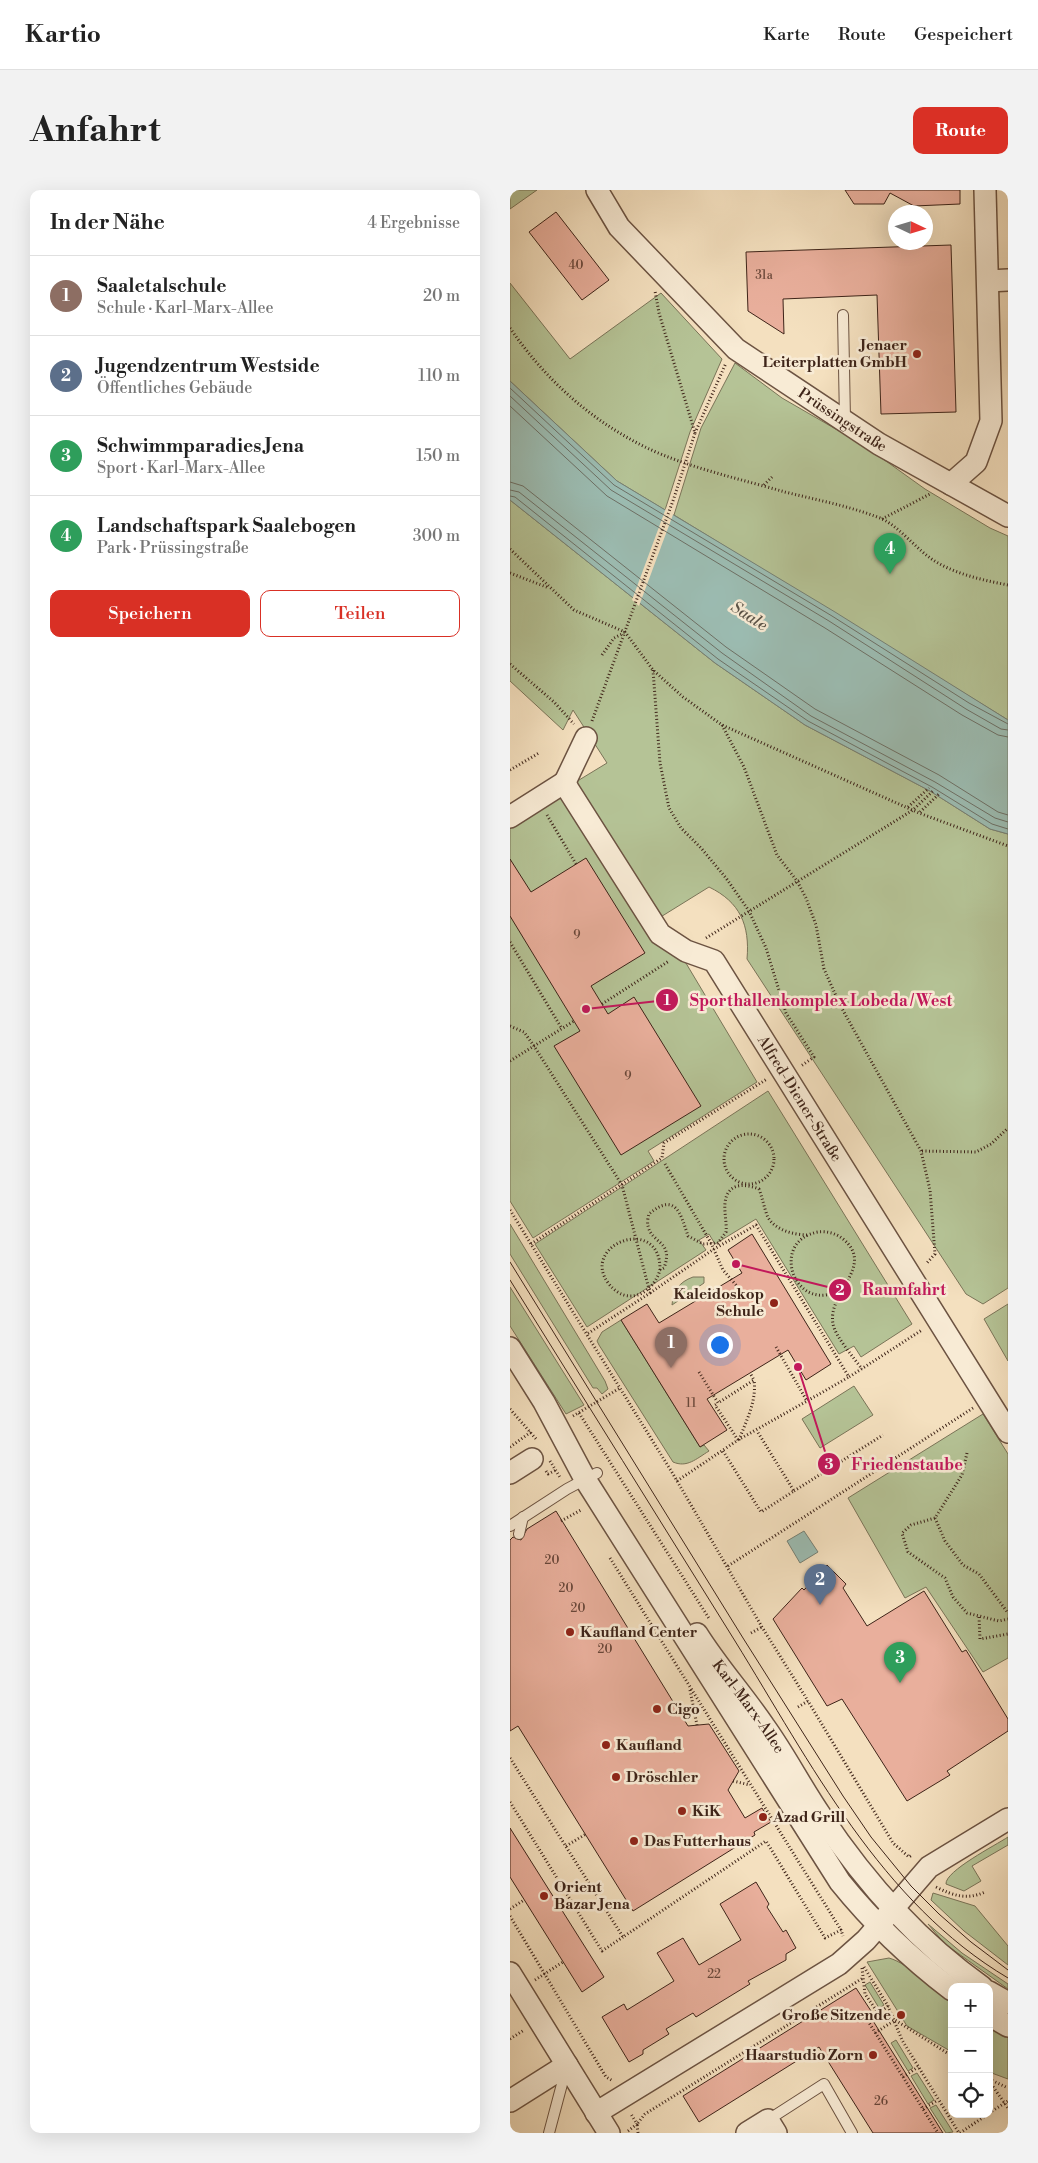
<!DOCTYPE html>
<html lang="de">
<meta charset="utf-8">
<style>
body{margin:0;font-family:"Libre Bodoni",serif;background:#f2f2f2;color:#222}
.controls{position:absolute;right:15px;bottom:15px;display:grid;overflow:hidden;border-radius:10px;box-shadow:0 5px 20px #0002}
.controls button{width:45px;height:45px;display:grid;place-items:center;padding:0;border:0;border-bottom:1px solid #e0e0e0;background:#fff;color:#222;font:25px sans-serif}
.compass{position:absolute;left:378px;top:15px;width:45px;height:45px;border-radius:50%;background:#fff;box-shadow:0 5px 20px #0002;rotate:94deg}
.you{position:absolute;left:209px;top:1154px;width:18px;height:18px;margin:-12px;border:4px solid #fff;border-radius:50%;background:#1a73e8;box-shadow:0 0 0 8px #1a73e833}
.badge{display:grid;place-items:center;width:32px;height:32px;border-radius:50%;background:#d93025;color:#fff;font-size:16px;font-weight:700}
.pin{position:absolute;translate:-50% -41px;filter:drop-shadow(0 1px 2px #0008)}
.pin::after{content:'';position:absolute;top:26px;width:18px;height:15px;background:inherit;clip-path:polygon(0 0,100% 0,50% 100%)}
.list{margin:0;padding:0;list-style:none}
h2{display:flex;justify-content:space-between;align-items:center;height:65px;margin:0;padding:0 20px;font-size:21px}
h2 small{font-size:16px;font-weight:400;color:#767676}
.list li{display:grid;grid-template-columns:32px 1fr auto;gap:15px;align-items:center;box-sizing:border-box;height:80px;padding:0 20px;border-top:1px solid #e0e0e0}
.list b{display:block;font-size:19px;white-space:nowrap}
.list p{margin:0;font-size:16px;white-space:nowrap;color:#767676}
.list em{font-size:16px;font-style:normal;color:#767676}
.actions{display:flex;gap:10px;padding:15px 20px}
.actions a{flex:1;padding:11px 0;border:1px solid #d93025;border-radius:10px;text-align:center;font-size:18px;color:#d93025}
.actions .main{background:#d93025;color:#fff}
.icon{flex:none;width:28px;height:28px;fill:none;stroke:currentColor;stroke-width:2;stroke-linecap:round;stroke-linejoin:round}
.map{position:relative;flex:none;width:498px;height:1943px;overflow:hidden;border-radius:10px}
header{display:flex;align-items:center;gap:30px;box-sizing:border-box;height:70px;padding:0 25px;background:#fff;border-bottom:1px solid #e0e0e0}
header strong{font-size:24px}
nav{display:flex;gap:28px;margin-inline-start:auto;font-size:18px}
.intro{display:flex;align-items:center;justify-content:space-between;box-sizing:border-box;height:120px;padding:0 30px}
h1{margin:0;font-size:35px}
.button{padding:12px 22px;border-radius:10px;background:#d93025;color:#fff;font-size:18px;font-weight:700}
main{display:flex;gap:30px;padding:0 30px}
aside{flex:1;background:#fff;border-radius:10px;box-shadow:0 5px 20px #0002}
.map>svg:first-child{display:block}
</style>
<header>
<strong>Kartio</strong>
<nav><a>Karte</a><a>Route</a><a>Gespeichert</a></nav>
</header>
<div class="intro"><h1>Anfahrt</h1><a class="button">Route</a></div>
<main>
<aside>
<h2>In der Nähe<small>4 Ergebnisse</small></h2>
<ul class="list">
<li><span class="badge" style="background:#8d6e63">1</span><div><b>Saaletalschule</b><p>Schule · Karl-Marx-Allee</p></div><em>20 m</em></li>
<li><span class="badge" style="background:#5c6f8a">2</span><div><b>Jugendzentrum Westside</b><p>Öffentliches Gebäude</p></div><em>110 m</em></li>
<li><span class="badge" style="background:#2e9e5b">3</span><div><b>Schwimmparadies Jena</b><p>Sport · Karl-Marx-Allee</p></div><em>150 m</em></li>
<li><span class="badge" style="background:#2e9e5b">4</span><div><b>Landschaftspark Saalebogen</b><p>Park · Prüssingstraße</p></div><em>300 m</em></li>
</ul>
<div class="actions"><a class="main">Speichern</a><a>Teilen</a></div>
</aside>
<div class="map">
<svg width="498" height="1943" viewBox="0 0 498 1943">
<rect width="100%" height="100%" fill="#f4e0bf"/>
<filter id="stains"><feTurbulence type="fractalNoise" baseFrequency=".004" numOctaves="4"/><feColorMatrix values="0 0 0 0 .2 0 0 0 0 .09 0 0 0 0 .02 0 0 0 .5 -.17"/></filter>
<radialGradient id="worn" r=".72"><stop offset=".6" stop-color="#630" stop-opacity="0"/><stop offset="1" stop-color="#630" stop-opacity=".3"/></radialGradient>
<g fill="#b5c396" stroke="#7a7458">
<path d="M0 0H27L0 19Z"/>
<path d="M0 93 60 169 151 103 212 169 180 242 155 320 107 291 0 191Z"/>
<path d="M225 173 272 208 355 256 415 299 480 338 498 346V530L164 325 191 238Z"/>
<path d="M0 310 205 473 295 535 420 601 480 639 498 644V1098L473 1114 456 1104 237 769C240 735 230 712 199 697L149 728 247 892 138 961 144 971 23 1048 0 1011V632L97 573 63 520 53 540 0 491Z"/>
<path d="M258 901 402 1134 351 1167 344 1156 329 1164 246 1029 205 1054 199 1044 189 1050 196 1060 77 1137 25 1054Z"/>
<path d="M0 1034 95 1191 98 1199 92 1204 87 1198H83L0 1064Z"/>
<path d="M183 1087H194V1093L162 1115C163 1101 169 1092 183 1087Z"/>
<path d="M0 1097 74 1215 56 1224 0 1136Z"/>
<path d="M498 1114V1171L474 1129Z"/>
<path d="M111 1130 190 1257 194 1255 199 1261C186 1269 177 1278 163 1272L89 1155 87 1151 92 1142Z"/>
<path d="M344 1196 363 1225 310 1258 292 1229Z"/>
<path d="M473 1224 498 1264V1468L473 1482 416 1397 395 1408 338 1308Z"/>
<path d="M498 1647V1655L462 1676 471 1691 454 1701 436 1694C435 1681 486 1655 498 1647Z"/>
<path d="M423 1703 465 1716 498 1756V1775L454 1741 421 1710Z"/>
<path d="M418 1734 452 1763 498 1794V1799L435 1754Z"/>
<path d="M379 1768C400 1774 422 1799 442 1812V1862L397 1836 357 1772Z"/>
<path d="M360 1792 374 1815 369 1818 355 1795Z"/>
<path d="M479 1836 498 1846V1889L479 1882Z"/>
<path d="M386 1850 403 1878 398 1881 381 1853Z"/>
<path d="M407 1883 424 1910 418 1914 401 1886Z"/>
<path d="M426 1915 443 1942 436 1943 420 1918Z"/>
</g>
<g fill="#9cbdb3" stroke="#768075">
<path d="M0 191 107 291 325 422 498 530V644L480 639 420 601 295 535 205 473 0 310Z"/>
<path d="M294 1341 308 1362 290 1373 277 1351Z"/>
</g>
<path fill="#f4e0bf" d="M156 318 164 322 129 416 122 410Z"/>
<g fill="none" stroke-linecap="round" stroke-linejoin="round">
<g stroke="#6d7066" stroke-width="1">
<path d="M0 198 104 295 322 426 459 513 498 534"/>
<path d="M0 206 101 300 319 431 456 519 491 539 498 540"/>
<path d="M0 216 97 306 315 438 452 525 488 545 498 547"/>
<path d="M0 292 13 296 216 457 305 519 429 585 488 622 498 625"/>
<path d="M0 300 9 302 212 463 301 526 425 592 485 628 498 632"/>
<path d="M0 306 5 307 208 469 298 531 422 597 482 634 498 639"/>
</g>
</g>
<g fill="#e9af9c" stroke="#3e2419">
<path d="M335 0H450V14L404 16 380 3 374 14H344Z"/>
<path d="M46 22 99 90 72 110 19 42Z"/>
<path d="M441 55 446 222 371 224 367 105 273 109 274 144 238 121 236 62Z"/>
<path d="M76 668 135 763 81 796 98 824 124 807 191 916 111 965 44 856 70 841 0 726V669L21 702Z"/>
<path d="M242 1044 321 1174 296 1190 278 1160 197 1209 217 1240 190 1257 111 1130 137 1114 149 1133 232 1083 218 1060Z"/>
<path d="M46 1321 178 1536 199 1534 229 1581 218 1600 235 1628 252 1618 261 1632 244 1642 245 1645 123 1721 8 1536 0 1541V1350L3 1347 11 1350 17 1339Z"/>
<path d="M317 1375 336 1394 333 1398 357 1436 414 1401 452 1462 456 1460 498 1529V1541L437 1581 440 1585 397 1611 332 1509 317 1516 263 1429 292 1398 294 1400Z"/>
<path d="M0 1638 94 1787 72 1802 0 1687Z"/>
<path d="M246 1692 259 1714 257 1717 273 1742 276 1740 286 1758 276 1764V1770L238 1791 240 1794 186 1827 183 1823 156 1839 159 1844 133 1860V1864L119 1872 92 1827 114 1814 117 1820 164 1791 147 1763 173 1748 189 1775 231 1750 210 1714Z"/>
<path d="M346 1798 363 1824 360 1826 433 1943H363L309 1857 189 1932 173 1906Z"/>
</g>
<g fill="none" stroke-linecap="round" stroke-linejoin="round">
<g stroke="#6c5342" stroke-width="12">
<g id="service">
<path d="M333 125 335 230"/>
<path d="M0 1336 57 1299 87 1283"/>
<path d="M9 1344 13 1327"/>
<path d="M258 1930 314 1894 342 1943"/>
<path d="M39 1943 56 1879"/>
</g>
</g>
<g stroke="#6c5342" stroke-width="24">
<g id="minor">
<path id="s1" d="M87 0 109 37 226 159 369 254 498 326"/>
<path d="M478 91 498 90"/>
<path d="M441 294 466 272 481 231 475 0"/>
<path id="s2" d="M76 548 55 592 58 599 150 744 176 761 204 771 498 1242"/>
<path d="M0 627 55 592"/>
<path d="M0 1158 34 1212 75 1289 330 1692C363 1733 400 1768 442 1800"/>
<path d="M0 1283 22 1269"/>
<path id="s3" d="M187 1444C207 1476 233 1505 254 1536 275 1565 291 1597 311 1626 355 1692 407 1751 472 1797"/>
<path d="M0 1783 99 1943"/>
<path d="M479 1802 498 1813"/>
<path d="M479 1825 498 1836"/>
<path d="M0 1911 57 1875"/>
<path d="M86 1923 329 1774 356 1750 419 1677 498 1629"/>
<path d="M237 1943 258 1930 266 1943"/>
</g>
</g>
<g stroke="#3e2419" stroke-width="3" stroke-dasharray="1 2.5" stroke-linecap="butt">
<path d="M0 138C35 189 79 229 135 257 176 277 230 289 275 302 307 310 339 316 370 328 389 336 405 358 423 370 445 384 472 390 498 395"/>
<path d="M185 243 216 173"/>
<path d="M254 295 262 287"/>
<path d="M372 329 420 304"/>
<path d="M0 359 64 420 115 442 143 480 173 507 212 535 409 623 498 656"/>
<path d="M0 383 39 398"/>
<path d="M92 465 104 448 114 443"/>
<path d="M0 474 44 512 64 534"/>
<path d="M143 480 150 573 159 618 171 638 191 658 216 688 239 721 256 758 276 823 304 867 291 876"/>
<path d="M82 531 164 308 185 243 149 123 145 101"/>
<path d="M212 535 234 577 267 665 287 691 296 708 306 735 314 779 330 815 411 961 420 1000 425 1064 416 1074"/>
<path d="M0 580 29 563"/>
<path d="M398 617 419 598"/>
<path d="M410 622 429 604"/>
<path d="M37 625 66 674"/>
<path d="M196 748 403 620 424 600"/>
<path d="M0 752 52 839"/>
<path d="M92 814 159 771"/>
<path d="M0 836 14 842 24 856 112 995 140 1103 77 1144"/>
<path d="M0 871 64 831"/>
<circle cx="239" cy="969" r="25"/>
<path d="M412 961 466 962 481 954 498 938"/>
<path d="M155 974 201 1053 213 1080 233 1103"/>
<path d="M0 1020 163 1284 252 1437 298 1511"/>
<path d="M21 1054 152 968 154 953 257 889"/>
<path d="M150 1080C151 1023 68 1055 99 1094 117 1117 143 1104 150 1080L154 1078C164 1051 142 1054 138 1036 137 1033 138 1027 139 1024 166 1001 171 1025 178 1046L193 1054 208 1053 216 1042C217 1033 214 1022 215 1013 217 993 234 993 249 999 252 1007 253 1013 256 1022 260 1039 283 1045 298 1045"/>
<path d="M333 1098C286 1129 257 1051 308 1042 316 1041 326 1043 333 1049 366 1076 317 1102 323 1134 325 1146 344 1168 352 1179"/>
<path d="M140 1103 204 1059 246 1035 339 1187 412 1140"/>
<path d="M266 1157 297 1211 339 1187"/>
<path d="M189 1182 208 1213 244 1190 240 1183"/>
<path d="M0 1219 27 1250"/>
<path d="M69 1223 200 1430"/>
<path d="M63 1226 110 1198"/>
<path d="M228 1250 297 1211"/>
<path d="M229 1250C236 1231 247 1211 244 1190"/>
<path d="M0 1257 21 1242"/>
<path d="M213 1261 251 1322 284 1301 247 1241"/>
<path d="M457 1263 452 1285 425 1328 401 1335 392 1343 398 1362 435 1388 443 1407 457 1423 489 1431 498 1429"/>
<path d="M40 1271 51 1289"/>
<path d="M36 1281 38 1284 46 1280"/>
<path d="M167 1291 228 1250 205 1215 208 1213"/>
<path d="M284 1301 373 1245"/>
<path d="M425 1328 435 1351 453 1375 469 1384 498 1423"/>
<path d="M51 1331 71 1320"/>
<path d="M100 1368 331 1740"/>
<path d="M218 1376 463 1218"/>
<path d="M469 1427 470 1449 498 1444"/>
<path d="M241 1443 252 1437"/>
<path d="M180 1500 187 1535"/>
<path d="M288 1517 298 1511 383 1653 399 1667 402 1665"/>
<path d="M0 1568 113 1747 256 1651 315 1748 331 1740 333 1746"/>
<path d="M223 1591 240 1595"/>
<path d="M0 1612 92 1761 113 1747"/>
<path d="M56 1656 76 1644"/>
<path d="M426 1697C444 1706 457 1710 475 1702"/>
<path d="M0 1719 14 1710"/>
<path d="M0 1726 96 1887 103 1891"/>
<path d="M354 1777 378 1816 392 1850 449 1943"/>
<path d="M352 1778 355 1804 368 1823"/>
<path d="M25 1790 53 1772"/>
<path d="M378 1816 358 1831 428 1943"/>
<path d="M365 1843 385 1830 442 1866"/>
<path d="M0 1849 14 1840"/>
<path d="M393 1887 408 1877"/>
<path d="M479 1889 498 1898"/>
<path d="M479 1891 498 1918"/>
<path d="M413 1919 428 1910"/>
<path d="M479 1923 498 1911"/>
<path d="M118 1941 127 1934 121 1924"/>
<path d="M128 1943 127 1934 135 1924 353 1788"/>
<path d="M450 1943 478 1924"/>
</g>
<use href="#service" stroke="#f8ebd5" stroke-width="10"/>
<use href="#minor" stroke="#f8ebd5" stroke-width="21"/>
<g stroke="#3e2419" stroke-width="1">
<path d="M0 1072 233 1448 333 1606 361 1647 401 1696 429 1724 461 1752 498 1780"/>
<path d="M0 1090C75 1210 150 1331 225 1451 300 1572 371 1713 498 1788"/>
</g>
</g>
<g fill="#8f2418" stroke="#f8ebd5" stroke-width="2">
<circle cx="407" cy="164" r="5"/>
<circle cx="264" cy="1113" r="5"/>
<circle cx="60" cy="1442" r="5"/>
<circle cx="147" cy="1519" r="5"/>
<circle cx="96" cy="1555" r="5"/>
<circle cx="106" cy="1587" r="5"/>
<circle cx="172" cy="1621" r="5"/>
<circle cx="253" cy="1627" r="5"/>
<circle cx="124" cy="1651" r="5"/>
<circle cx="34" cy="1706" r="5"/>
<circle cx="391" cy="1825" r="5"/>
<circle cx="363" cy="1865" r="5"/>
</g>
<g text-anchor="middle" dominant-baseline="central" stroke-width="5" stroke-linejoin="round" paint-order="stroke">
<g font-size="12" fill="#69473a">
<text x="66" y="75">40</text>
<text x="254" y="85">31a</text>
<text x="67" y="745">9</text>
<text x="118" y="886">9</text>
<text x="181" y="1213">11</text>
<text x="42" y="1370">20</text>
<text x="56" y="1398">20</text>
<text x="68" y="1418">20</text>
<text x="95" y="1459">20</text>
<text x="204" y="1784">22</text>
<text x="371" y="1911">26</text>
</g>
<g font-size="15" font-weight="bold" fill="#3e2419" stroke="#f8ebd5" text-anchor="start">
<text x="397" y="155" text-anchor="end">Jenaer<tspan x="397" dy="17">Leiterplatten GmbH</tspan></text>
<text x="254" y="1104" text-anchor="end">Kaleidoskop<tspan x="254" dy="17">Schule</tspan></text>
<text x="70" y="1442">Kaufland Center</text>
<text x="157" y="1519">Cigo</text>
<text x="106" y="1555">Kaufland</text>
<text x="116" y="1587">Dröschler</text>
<text x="182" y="1621">KiK</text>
<text x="263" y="1627">Azad Grill</text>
<text x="134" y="1651">Das Futterhaus</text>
<text x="44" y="1697">Orient<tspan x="44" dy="17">Bazar Jena</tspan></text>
<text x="381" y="1825" text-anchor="end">Große Sitzende</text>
<text x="353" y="1865" text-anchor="end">Haarstudio Zorn</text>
</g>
<g font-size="15" fill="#3e2419" stroke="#f8ebd5">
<text stroke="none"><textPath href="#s1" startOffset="340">Prüssingstraße</textPath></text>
<text stroke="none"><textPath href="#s2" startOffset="451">Alfred-Diener-Straße</textPath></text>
<text stroke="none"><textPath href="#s3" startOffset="89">Karl-Marx-Allee</textPath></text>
</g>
<g font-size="16" font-style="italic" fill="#5a5247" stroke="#f8ebd5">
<text transform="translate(239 426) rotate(33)">Saale</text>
</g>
</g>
<path fill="none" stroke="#c2185b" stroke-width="2" d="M76 819L157 810M226 1074L330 1100M288 1177L319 1274"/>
<g fill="#c2185b" stroke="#f8ebd5" stroke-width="2">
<circle cx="76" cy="819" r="5"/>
<circle cx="226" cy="1074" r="5"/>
<circle cx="288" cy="1177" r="5"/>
<circle cx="157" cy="810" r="12"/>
<circle cx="330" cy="1100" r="12"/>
<circle cx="319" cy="1274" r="12"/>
</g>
<g font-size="15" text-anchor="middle" font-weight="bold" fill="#fff">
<text x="157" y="815">1</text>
<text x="330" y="1105">2</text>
<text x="319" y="1279">3</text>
</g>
<g font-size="16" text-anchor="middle" font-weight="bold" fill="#c2185b" stroke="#f8ebd5" stroke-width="5" stroke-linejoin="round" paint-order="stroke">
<text x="311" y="816">Sporthallenkomplex Lobeda / West</text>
<text x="394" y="1105">Raumfahrt</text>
<text x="397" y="1280">Friedenstaube</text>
</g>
<rect width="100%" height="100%" filter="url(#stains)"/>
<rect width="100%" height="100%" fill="url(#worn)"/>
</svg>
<div class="controls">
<button>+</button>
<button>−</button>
<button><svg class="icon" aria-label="locate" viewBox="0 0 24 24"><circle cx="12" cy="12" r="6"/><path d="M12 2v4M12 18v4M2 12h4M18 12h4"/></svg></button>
</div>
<svg class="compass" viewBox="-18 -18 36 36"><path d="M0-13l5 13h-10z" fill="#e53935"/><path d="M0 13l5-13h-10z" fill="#767676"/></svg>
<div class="you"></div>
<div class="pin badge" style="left:161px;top:1178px;background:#8d6e63">1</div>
<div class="pin badge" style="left:310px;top:1415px;background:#5c6f8a">2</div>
<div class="pin badge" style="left:390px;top:1493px;background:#2e9e5b">3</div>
<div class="pin badge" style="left:380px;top:384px;background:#2e9e5b">4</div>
</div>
</main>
